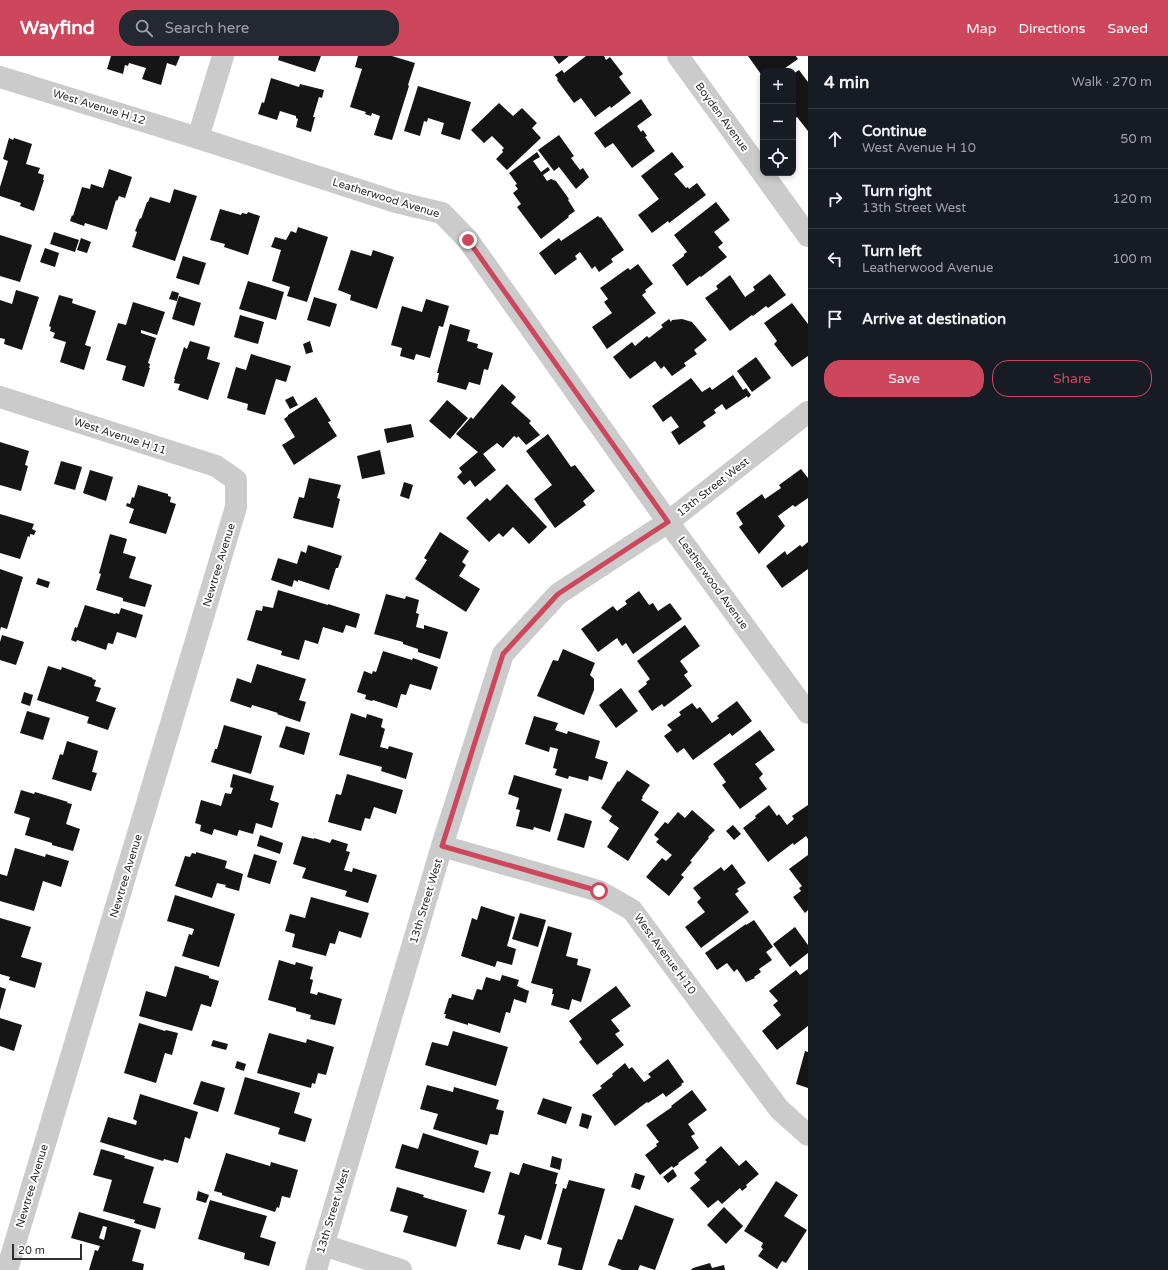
<!DOCTYPE html>
<meta charset="utf-8">
<style>
body{margin:0;font-family:"Varela Round",sans-serif;background:#242831;color:#f1f3f6}
.controls{position:absolute;right:12px;top:12px;display:grid;overflow:hidden;border-radius:8px;box-shadow:0 2px 6px #0003}
.controls button{width:36px;height:36px;display:grid;place-items:center;padding:0;border:0;border-bottom:1px solid #363941;background:#171b24;color:#f1f3f6;font:20px sans-serif}
.scale{position:absolute;left:12px;bottom:10px;width:70px;box-sizing:border-box;padding-left:4px;border:2px solid #2e2e2e;border-top:0;font-size:11px;line-height:14px;white-space:nowrap;color:#2e2e2e;-webkit-text-stroke:3px #fff;paint-order:stroke}
.stop{position:absolute;width:12px;height:12px;margin:-9px;border:3px solid #ce465b;border-radius:50%;background:#fff}
.stop.end{background:#ce465b;border-color:#fff;box-shadow:0 1px 4px #0008}
.list{margin:0;padding:0;list-style:none}
h2{display:flex;justify-content:space-between;align-items:center;height:52px;margin:0;padding:0 16px;font-size:17px}
h2 small{font-size:13px;font-weight:400;color:#9ea1a6}
.list li{display:grid;grid-template-columns:26px 1fr auto;gap:12px;align-items:center;box-sizing:border-box;height:60px;padding:0 16px;border-top:1px solid #363941}
.list b{display:block;font-size:15px;white-space:nowrap}
.list p{margin:0;font-size:13px;white-space:nowrap;color:#9ea1a6}
.list em{font-size:13px;font-style:normal;color:#9ea1a6}
.actions{display:flex;gap:8px;padding:12px 16px}
.actions a{flex:1;padding:9px 0;border:1px solid #ce465b;border-radius:16px;text-align:center;font-size:14px;color:#ce465b}
.actions .main{background:#ce465b;color:#fff}
.icon{flex:none;width:22px;height:22px;fill:none;stroke:currentColor;stroke-width:2;stroke-linecap:round;stroke-linejoin:round}
.map{position:relative;flex:none;width:808px;height:1214px;overflow:hidden}
header{display:flex;align-items:center;gap:24px;box-sizing:border-box;height:56px;padding:0 20px;background:#ce465b;color:#fff}
header strong{font-size:19px}
nav{display:flex;gap:22px;margin-inline-start:auto;font-size:14px}
.search{width:280px;height:36px;background:#242831;display:flex;align-items:center;gap:10px;box-sizing:border-box;padding:0 14px;border-radius:16px;color:#9ea1a6;font-size:15px}
main{display:flex}
aside{flex:1;background:#171b24}
.map>svg:first-child{display:block}
</style>
<header>
<strong>Wayfind</strong>
<div class="search"><svg class="icon" aria-label="search" viewBox="0 0 24 24"><circle cx="10" cy="10" r="6"/><path d="M15 15l6 6"/></svg>Search here</div>
<nav><a>Map</a><a>Directions</a><a>Saved</a></nav>
</header>
<main>
<div class="map">
<svg width="808" height="1214" viewBox="0 0 808 1214">
<rect width="100%" height="100%" fill="#fff"/>
<g fill="#151515" fill-rule="evenodd">
<path d="M111 0H180L176 10 167 7 161 29 142 23 146 12 129 7 128 10 125 9 123 18 107 13Z"/>
<path d="M279 0H321L315 16 278 4Z"/>
<path d="M358 0H392L415 7 408 29 409 30 392 84 374 79 380 60 372 57 371 60 365 58 366 56 350 51 362 13 355 11Z"/>
<path d="M553 0H569L559 8Z"/>
<path d="M586 0H604L606 4 610 1 623 18 619 21 631 37 611 52 610 50 595 61 581 42 574 47 557 24 558 23 555 19 562 14 564 17Z"/>
<path d="M748 0H796L798 3 781 15H763V21Z"/>
<path d="M799 14 808 26V75L797 61 795 62 793 59 794 56 793 55V18Z"/>
<path d="M271 22 299 31 300 28 324 34 322 42 319 41 313 61H315L311 76 296 71 298 63 296 62V60L280 55 277 64 258 58 262 46 264 47Z"/>
<path d="M418 30 471 46 460 84 441 78 444 67 428 62 427 66 424 65 420 80 404 75Z"/>
<path d="M641 43 652 59 637 70 641 76 643 74 647 80 645 81 655 95 632 112 613 87 605 92 594 77Z"/>
<path d="M499 47 513 60 522 52 537 67 532 72 541 82 507 114 496 103 503 96 502 94 504 92 492 80 484 87 471 74Z"/>
<path d="M559 79 574 100 571 102 580 114 583 112 589 121 576 133 559 111 554 115 538 94Z"/>
<path d="M9 82 13 84 14 82 32 88 26 108 40 112 38 117 44 119 43 124H44L34 155 20 150 21 147 0 140V131L8 105 3 103Z"/>
<path d="M537 96 540 101 533 105 541 116 548 111 550 114 543 119 547 125 551 123 556 125 569 143 568 144 575 155 568 160 569 161 541 183 517 151 521 148 513 137 518 133 515 129 517 128 509 117Z"/>
<path d="M672 96 684 111 674 118 686 132 688 131 689 133 697 127 706 139 669 167 668 165 652 177 638 159 659 143 641 120Z"/>
<path d="M109 113 132 121 125 142 119 140 117 145 116 144 107 174 85 167 84 170 70 165 72 159 73 160 82 131 90 133 91 128 103 132Z"/>
<path d="M174 133 197 140 175 205 132 191 137 176 135 175 140 162 141 163 147 146H148L150 141 170 147Z"/>
<path d="M716 146 730 164 714 176 723 187 718 191 727 201 701 221 700 220 687 230 672 209 684 200V198L687 196 674 179Z"/>
<path d="M220 153 241 159 242 157 247 158 248 156 260 160 248 199 224 191 225 188 210 184Z"/>
<path d="M598 160 600 162 601 161 624 194 611 203 613 206 599 216 595 210 592 213 580 196 575 200 577 203 555 219 539 197 559 182 561 185Z"/>
<path d="M298 171 328 181 307 246 287 240 290 231 272 225 281 194 271 191 275 181 286 184 291 175 296 177Z"/>
<path d="M54 176 79 184 75 196 50 188Z"/>
<path d="M0 179 32 189 20 226 0 220Z"/>
<path d="M81 182 91 186 87 197 77 194Z"/>
<path d="M45 192 59 197 55 211 40 206Z"/>
<path d="M351 194 371 200 373 194 394 201 377 253 350 244 351 239 338 234Z"/>
<path d="M183 200 206 207 199 229 176 222Z"/>
<path d="M638 208 653 228 645 234 646 236 642 239 656 257 607 293 592 271 612 257 604 246 608 243 600 232 628 212 630 214Z"/>
<path d="M770 218 786 239 768 252 766 250 753 260 752 259 730 275 705 242 718 233 716 230 730 219 745 241 755 234 753 231Z"/>
<path d="M248 225 284 236 276 264 239 253Z"/>
<path d="M16 234 39 241 22 294 4 288 5 283 0 282V244L12 248Z"/>
<path d="M172 235 179 237 177 245 169 243Z"/>
<path d="M59 239 73 243 72 247 96 255 85 289 91 291 84 314 60 306 66 286 53 282 55 277 50 275 51 271 49 270Z"/>
<path d="M179 240 201 247 194 270 172 263Z"/>
<path d="M314 241 337 248 330 271 307 264Z"/>
<path d="M426 243 449 250 443 271 439 270 430 302 416 298 414 304 400 300 402 292 391 289 402 250 422 256Z"/>
<path d="M133 246 165 256 157 279 141 274V277L156 282 148 307 150 308 149 312H150L144 331 122 324 126 310 106 304 118 267 126 269Z"/>
<path d="M792 247 808 268V300L792 311 774 288 777 285 764 267Z"/>
<path d="M240 259 264 266 258 288 234 281Z"/>
<path d="M669 263 671 266 672 264 682 263 692 266 707 284 694 294 697 298 684 307 686 310 672 320 664 310 661 313 655 305 630 323 613 301 632 286 635 290 647 280 649 282 663 271 661 269Z"/>
<path d="M450 268 470 274 467 285 478 288 477 292 493 297 488 314 484 313 480 329 469 326 466 334 437 326 439 317H437Z"/>
<path d="M190 285 210 291 207 303 220 307 208 344 178 334 180 328 174 327 175 323H174L184 291 187 293Z"/>
<path d="M310 285 313 296 306 298 303 288Z"/>
<path d="M251 298 291 310 286 326 276 323 265 359 247 354 248 348 227 342 236 311 246 314Z"/>
<path d="M756 301 771 322 752 336 737 315Z"/>
<path d="M733 319 743 334 746 332 751 339 748 342 747 340 726 354 722 348 714 354 716 357 703 366 706 370 679 389 671 376 679 371 671 360 663 366 652 350 691 322 702 336 710 331 712 334Z"/>
<path d="M502 328 516 341 511 347 531 365 529 367 540 379 526 389 518 380 517 382 514 380 503 392 497 387 483 398 496 414 475 431 470 424 464 429 457 421 462 416 459 412 478 396 456 378 471 361 473 363Z"/>
<path d="M293 340 298 349 290 353 285 344Z"/>
<path d="M316 341 331 365 328 366 337 380 294 409 282 389 295 381 284 363 288 360V359Z"/>
<path d="M447 344 468 362 450 383 429 365Z"/>
<path d="M411 368 414 381 387 387 384 373Z"/>
<path d="M548 378 571 411 575 409 595 435 583 445 586 449 555 472 534 443 552 429 526 395Z"/>
<path d="M0 386 29 395 25 409 28 410 21 435 0 429Z"/>
<path d="M380 394 385 418 362 423 357 400Z"/>
<path d="M61 405 82 411 75 434 54 428Z"/>
<path d="M801 413 808 422V442L795 451 793 449 778 460 785 470 759 498 739 471 743 468 736 457 762 438 765 443 781 432 779 429Z"/>
<path d="M90 414 113 421 106 445 83 437Z"/>
<path d="M309 422 341 429 337 442 340 443 333 472 293 462 299 441 304 442Z"/>
<path d="M404 426 413 429 409 443 400 440Z"/>
<path d="M507 428 547 471 529 488 513 471 503 481 499 477 489 486 466 462 487 442 490 445Z"/>
<path d="M138 429 168 438V440L171 441 170 446 176 448 166 478 129 467 134 453 126 450 127 447 130 448 132 441 134 442Z"/>
<path d="M0 458 34 468 32 473 36 475 34 479 30 478V481L28 480 20 503 0 497Z"/>
<path d="M440 476 469 495 462 506 466 509 459 520 480 533 466 556 415 523 427 504 424 502Z"/>
<path d="M110 478 127 483 123 497 136 501 129 522 152 529 145 551 123 545V542L96 534 101 518 99 517Z"/>
<path d="M808 486V513L782 532 766 510 785 495 787 499 800 489 802 491Z"/>
<path d="M308 489 342 500 338 512H336L329 534 298 524V526L294 524 292 531 271 524 278 502 297 508 301 495 306 497Z"/>
<path d="M0 513 23 521 7 573 1 571 0 575Z"/>
<path d="M38 522 50 526 48 532 36 528Z"/>
<path d="M278 534 328 549V548L360 558 356 572 346 569 343 577 323 571 318 588 305 584 299 604 281 599 282 595 247 584 256 554 262 555 263 550 273 552Z"/>
<path d="M639 535 649 549 653 547 658 555 670 547 682 563 633 598 626 587 622 590 617 582 598 596 581 573 613 550 617 555 627 548 625 545Z"/>
<path d="M386 538 405 543 406 540 419 544 416 557 419 558 416 571 424 573V569L448 576 440 603 418 596V593L403 588V586L374 578Z"/>
<path d="M85 549 115 558 116 557 119 558 121 552 143 559 136 582 117 576 113 588 108 587 106 594 77 584 76 586 71 584 75 571 77 572Z"/>
<path d="M685 569 700 590 680 605 688 616 684 619 692 630 664 651 662 648 652 655 638 635 647 628 646 626 650 623 637 605Z"/>
<path d="M2 579 24 586 16 609 0 604V586Z"/>
<path d="M563 593 595 607 590 619 594 623V634L584 659 537 640 553 604 558 605Z"/>
<path d="M383 595 412 604 413 602 438 611 431 634 410 628 406 639 401 638 397 652 373 644 372 645 365 643 366 639 357 636 364 615 372 618 373 615 376 616Z"/>
<path d="M257 608 306 623 299 644 306 646 300 666 277 658 278 657 252 649 251 652 230 645 237 622 251 627Z"/>
<path d="M48 610 61 614 62 611 93 622 92 623 96 624 94 630 101 632 96 645 116 652 108 674 87 667 89 661 37 644Z"/>
<path d="M621 632 638 655 616 672 599 649Z"/>
<path d="M24 636 33 639 30 650 21 647Z"/>
<path d="M737 645 752 665 732 680 730 677 693 704 684 692 677 697 664 680 672 674 667 669 681 659 679 656 692 647 697 653 700 651 712 667 719 662 717 660Z"/>
<path d="M27 655 50 662 43 684 20 677Z"/>
<path d="M351 657 366 662 367 658 383 663 381 671 385 673 380 691 388 693 389 690 413 697 406 723 381 715 382 711 339 699Z"/>
<path d="M534 660 558 667 555 674 567 678 568 675 600 685 595 702 608 706 602 724 589 720 588 725 569 720 568 723 555 719 557 713 553 712 558 693 550 691 549 696 525 688Z"/>
<path d="M224 669 262 680 251 718 211 706 215 693H217Z"/>
<path d="M286 670 310 677 304 699 279 691Z"/>
<path d="M760 674 775 694 755 708 763 718 759 722 767 733 740 753 722 729 726 726 713 708Z"/>
<path d="M67 685 98 695 92 716 97 717 91 735 52 723 60 698 63 699Z"/>
<path d="M627 714 650 729 642 741 643 742 641 744 659 756 628 805 607 791 619 772 609 765 612 760 601 752 618 725 619 726Z"/>
<path d="M233 718 274 730 270 744 279 747 272 772 256 767 253 778 239 774 237 780 214 773 212 779 200 775 201 769 195 767 201 744 221 750 225 737 231 738 233 732 230 731Z"/>
<path d="M347 718 403 734 396 758 374 751 370 763 365 762 361 775 328 766 336 738 341 739Z"/>
<path d="M514 719 562 733 550 776 534 771 533 774 516 770 520 754 516 753 519 742 508 738Z"/>
<path d="M21 734 34 738 35 736 68 746 67 747 72 748 66 768 80 773 73 795 52 789V787L25 779 30 762 14 757Z"/>
<path d="M769 749 777 760 779 758 787 769 794 763 792 760 808 749V783L806 780 794 789 793 787 768 806 743 772 756 762 755 760Z"/>
<path d="M692 754 715 774 708 781 709 782 690 805 692 806 681 819 684 821 669 840 646 821 662 802 666 805 672 799 656 786 659 783 654 779 665 766 668 768 678 756 685 762Z"/>
<path d="M565 757 592 765 584 792 557 784Z"/>
<path d="M733 769 741 778 734 784 726 775Z"/>
<path d="M260 779 283 787 280 798 257 790Z"/>
<path d="M302 780 314 783V782L330 787 332 783 348 788 346 795 350 796 344 814 352 816 353 812 377 819 368 847 345 840 347 835 302 822 306 812 293 808Z"/>
<path d="M15 792 45 801 46 798 69 805 61 831 43 825 34 855 0 845V818L7 820Z"/>
<path d="M196 796 227 805 225 812 243 818 239 835 225 831 226 829 217 827 212 842 175 830 185 800 190 801 192 797 196 798Z"/>
<path d="M254 798 277 805 270 828 247 821Z"/>
<path d="M808 799V854L805 857 793 841 801 835 799 832 802 830 789 813Z"/>
<path d="M732 808 746 827 737 833 739 835 735 838 749 856 701 892 685 871 705 856 697 846 701 842 693 832 721 811 724 815Z"/>
<path d="M175 839 235 858 219 911 182 900 189 878 192 879 194 873 167 865Z"/>
<path d="M311 841 369 857 361 882 339 875 335 888 330 887 326 900 292 891 295 878 285 875 290 858 305 862Z"/>
<path d="M481 850 515 861 507 890 516 893 512 909 497 905 495 911 461 900 472 862 477 864Z"/>
<path d="M520 857 546 864 538 891 512 883Z"/>
<path d="M0 862 31 871 21 901 42 907 35 932 9 924 10 921 0 918Z"/>
<path d="M754 864 773 891 766 896 772 904 759 913 761 916 754 921 755 922 746 926 737 913 734 916 727 907 717 914 705 897 746 868V869Z"/>
<path d="M548 870 572 877 566 900 578 903 577 909 591 913 581 946 572 943 569 954 551 949 554 938H552L553 933 531 927Z"/>
<path d="M795 871 808 889V897L790 911 773 888Z"/>
<path d="M279 904 295 909 296 906 313 911 310 923 313 924 310 937 317 939 318 936 342 943 335 969 310 963 311 959 296 955V952L268 944Z"/>
<path d="M175 910 209 920V922L219 925 211 951 201 948 192 975 139 960 146 935 166 941Z"/>
<path d="M808 913V970L777 994 762 975 781 959 773 949 778 945 769 935 796 914 800 919Z"/>
<path d="M502 919 519 924 517 930 529 935 526 947 514 943 510 957 506 956 500 977 468 967V969L445 962 446 958H444L449 942H451L452 938 473 944 477 933 482 934 486 921 500 925Z"/>
<path d="M616 930 631 950 611 964 620 975 615 978 624 989 597 1009 579 986 582 983 569 965Z"/>
<path d="M0 931 6 933 0 954Z"/>
<path d="M0 962 22 969 14 995 0 990Z"/>
<path d="M139 967 165 975 166 974 178 977 172 999 165 997 156 1027 124 1017Z"/>
<path d="M453 975 508 991 496 1030 425 1009 432 986 448 990Z"/>
<path d="M269 977 306 987 307 983 334 991 326 1019 318 1017 315 1028 312 1027 311 1032 257 1017Z"/>
<path d="M213 984 228 988 226 994 211 990Z"/>
<path d="M805 995 808 996V1032L796 1028Z"/>
<path d="M668 1003 684 1026 681 1028 682 1029 666 1041 663 1037 648 1047 647 1046 615 1070 592 1039 602 1032 600 1030 613 1020 612 1018 625 1007 629 1013 632 1011 644 1026 651 1021 648 1018Z"/>
<path d="M237 1005 246 1008 244 1015 235 1012Z"/>
<path d="M245 1021 300 1037 294 1057 312 1063 305 1086 278 1078 280 1072 234 1058Z"/>
<path d="M201 1025 225 1032 218 1056 193 1048Z"/>
<path d="M427 1029 453 1036 454 1031 499 1044 496 1053 504 1055 498 1079 490 1078 487 1089 433 1073 438 1058 420 1053Z"/>
<path d="M692 1034 707 1054 688 1068 695 1078 691 1080 699 1092 678 1107 679 1108 673 1112 672 1110 660 1119 645 1099 657 1090 656 1088 659 1086 646 1069 672 1051 671 1050Z"/>
<path d="M140 1038 198 1056 190 1083 185 1081 178 1107 164 1103 163 1105 100 1086 108 1061 136 1069 137 1065 133 1063Z"/>
<path d="M543 1042 572 1051 566 1068 537 1058Z"/>
<path d="M582 1057 592 1060 588 1073 579 1070Z"/>
<path d="M423 1077 479 1095 474 1111 491 1116 484 1137 395 1112 402 1088 418 1093Z"/>
<path d="M721 1090 739 1110 746 1104 759 1118 746 1129 747 1131 742 1135 740 1132 722 1148 718 1144 708 1152 690 1132 700 1124 694 1117 707 1106 705 1104Z"/>
<path d="M101 1093 125 1100 124 1102 154 1111 143 1147 161 1152 155 1173 134 1167 135 1164 103 1155 112 1124 93 1119Z"/>
<path d="M226 1097 270 1110 271 1106 298 1114 290 1142 282 1140 279 1152 277 1151 275 1156 222 1139V1137L214 1135Z"/>
<path d="M552 1100 562 1103 560 1114 550 1111Z"/>
<path d="M523 1107 558 1117 555 1128H557L541 1184 525 1179 520 1194 497 1188 505 1160 498 1158 510 1116 519 1119Z"/>
<path d="M673 1113 677 1120 668 1127 663 1121Z"/>
<path d="M635 1117 645 1120 640 1134 631 1131Z"/>
<path d="M569 1124 605 1133 582 1214H576L558 1209 562 1192 547 1188 563 1132 566 1133Z"/>
<path d="M776 1125 798 1139 784 1160 807 1174 786 1207 782 1205 777 1213 758 1200 763 1193 761 1191 763 1187 744 1175Z"/>
<path d="M397 1131 424 1139 423 1141 467 1154 456 1191 403 1176 408 1160 390 1155Z"/>
<path d="M198 1135 209 1139 206 1147 196 1144Z"/>
<path d="M210 1144 267 1160 260 1181 276 1186 269 1210 244 1203 245 1197 198 1183Z"/>
<path d="M635 1149 674 1163 655 1214 640 1209 638 1214H622L608 1209 618 1183 622 1184Z"/>
<path d="M724 1151 743 1170 726 1188 707 1169Z"/>
<path d="M79 1156 141 1174 132 1205 144 1208 143 1214H89L95 1194 98 1195 100 1190 71 1182ZM103 1170 107 1171 104 1184 99 1182Z"/>
<path d="M710 1207 712 1212 724 1209 725 1214H691L693 1212Z"/>
</g>
<g fill="none" stroke-linecap="round" stroke-linejoin="round">
<g stroke="#cbcbcb" stroke-width="22">
<path d="M678 0 808 180"/>
<path d="M0 21 198 82 396 146 442 157 468 184 668 466 808 657"/>
<path d="M198 82 223 0"/>
<path d="M0 341 216 410 236 424V451L7 1214"/>
<path d="M442 790 599 835 632 854 779 1053 808 1079"/>
<path d="M323 1189 401 1214"/>
<path d="M316 1214 442 790 503 598 558 538 668 466 808 356"/>
</g>
</g>
<g fill="none" stroke-linecap="round" stroke-linejoin="round">
<path stroke="#ce465b" stroke-width="5" d="M468 184 668 466 558 538 503 598 442 790 599 835"/>
</g>
<g text-anchor="middle" dominant-baseline="central" stroke-width="4" stroke-linejoin="round" paint-order="stroke">
<g font-size="11" fill="#2e2e2e" stroke="#fff">
<text transform="translate(99 51) rotate(17)">West Avenue H 12</text>
<text transform="translate(722 61) rotate(54)">Boyden Avenue</text>
<text transform="translate(386 142) rotate(17)">Leatherwood Avenue</text>
<text transform="translate(120 380) rotate(18)">West Avenue H 11</text>
<text transform="translate(713 431) rotate(-38)">13th Street West</text>
<text transform="translate(219 509) rotate(-73)">Newtree Avenue</text>
<text transform="translate(713 527) rotate(54)">Leatherwood Avenue</text>
<text transform="translate(126 820) rotate(-73)">Newtree Avenue</text>
<text transform="translate(426 845) rotate(-73)">13th Street West</text>
<text transform="translate(665 898) rotate(54)">West Avenue H 10</text>
<text transform="translate(32 1130) rotate(-73)">Newtree Avenue</text>
<text transform="translate(333 1155) rotate(-73)">13th Street West</text>
</g>
</g>
</svg>
<div class="controls">
<button>+</button>
<button>−</button>
<button><svg class="icon" aria-label="locate" viewBox="0 0 24 24"><circle cx="12" cy="12" r="6"/><path d="M12 2v4M12 18v4M2 12h4M18 12h4"/></svg></button>
</div>
<div class="scale">20 m</div>
<div class="stop" style="left:599px;top:835px"></div>
<div class="stop end" style="left:468px;top:184px"></div>
</div>
<aside>
<h2>4 min<small>Walk · 270 m</small></h2>
<ul class="list">
<li><svg class="icon" aria-label="ahead" viewBox="0 0 24 24"><path d="M12 20V5M6 11l6-6 6 6"/></svg><div><b>Continue</b><p>West Avenue H 10</p></div><em>50 m</em></li>
<li><svg class="icon" aria-label="right" viewBox="0 0 24 24"><path d="M7 20v-9h11M14 6l5 5-5 5"/></svg><div><b>Turn right</b><p>13th Street West</p></div><em>120 m</em></li>
<li><svg class="icon" aria-label="left" viewBox="0 0 24 24"><path d="M17 20v-9H6M10 6l-5 5 5 5"/></svg><div><b>Turn left</b><p>Leatherwood Avenue</p></div><em>100 m</em></li>
<li><svg class="icon" aria-label="arrive" viewBox="0 0 24 24"><path d="M6 21V4h12l-3 4 3 4H6"/></svg><div><b>Arrive at destination</b></div></li>
</ul>
<div class="actions"><a class="main">Save</a><a>Share</a></div>
</aside>
</main>
